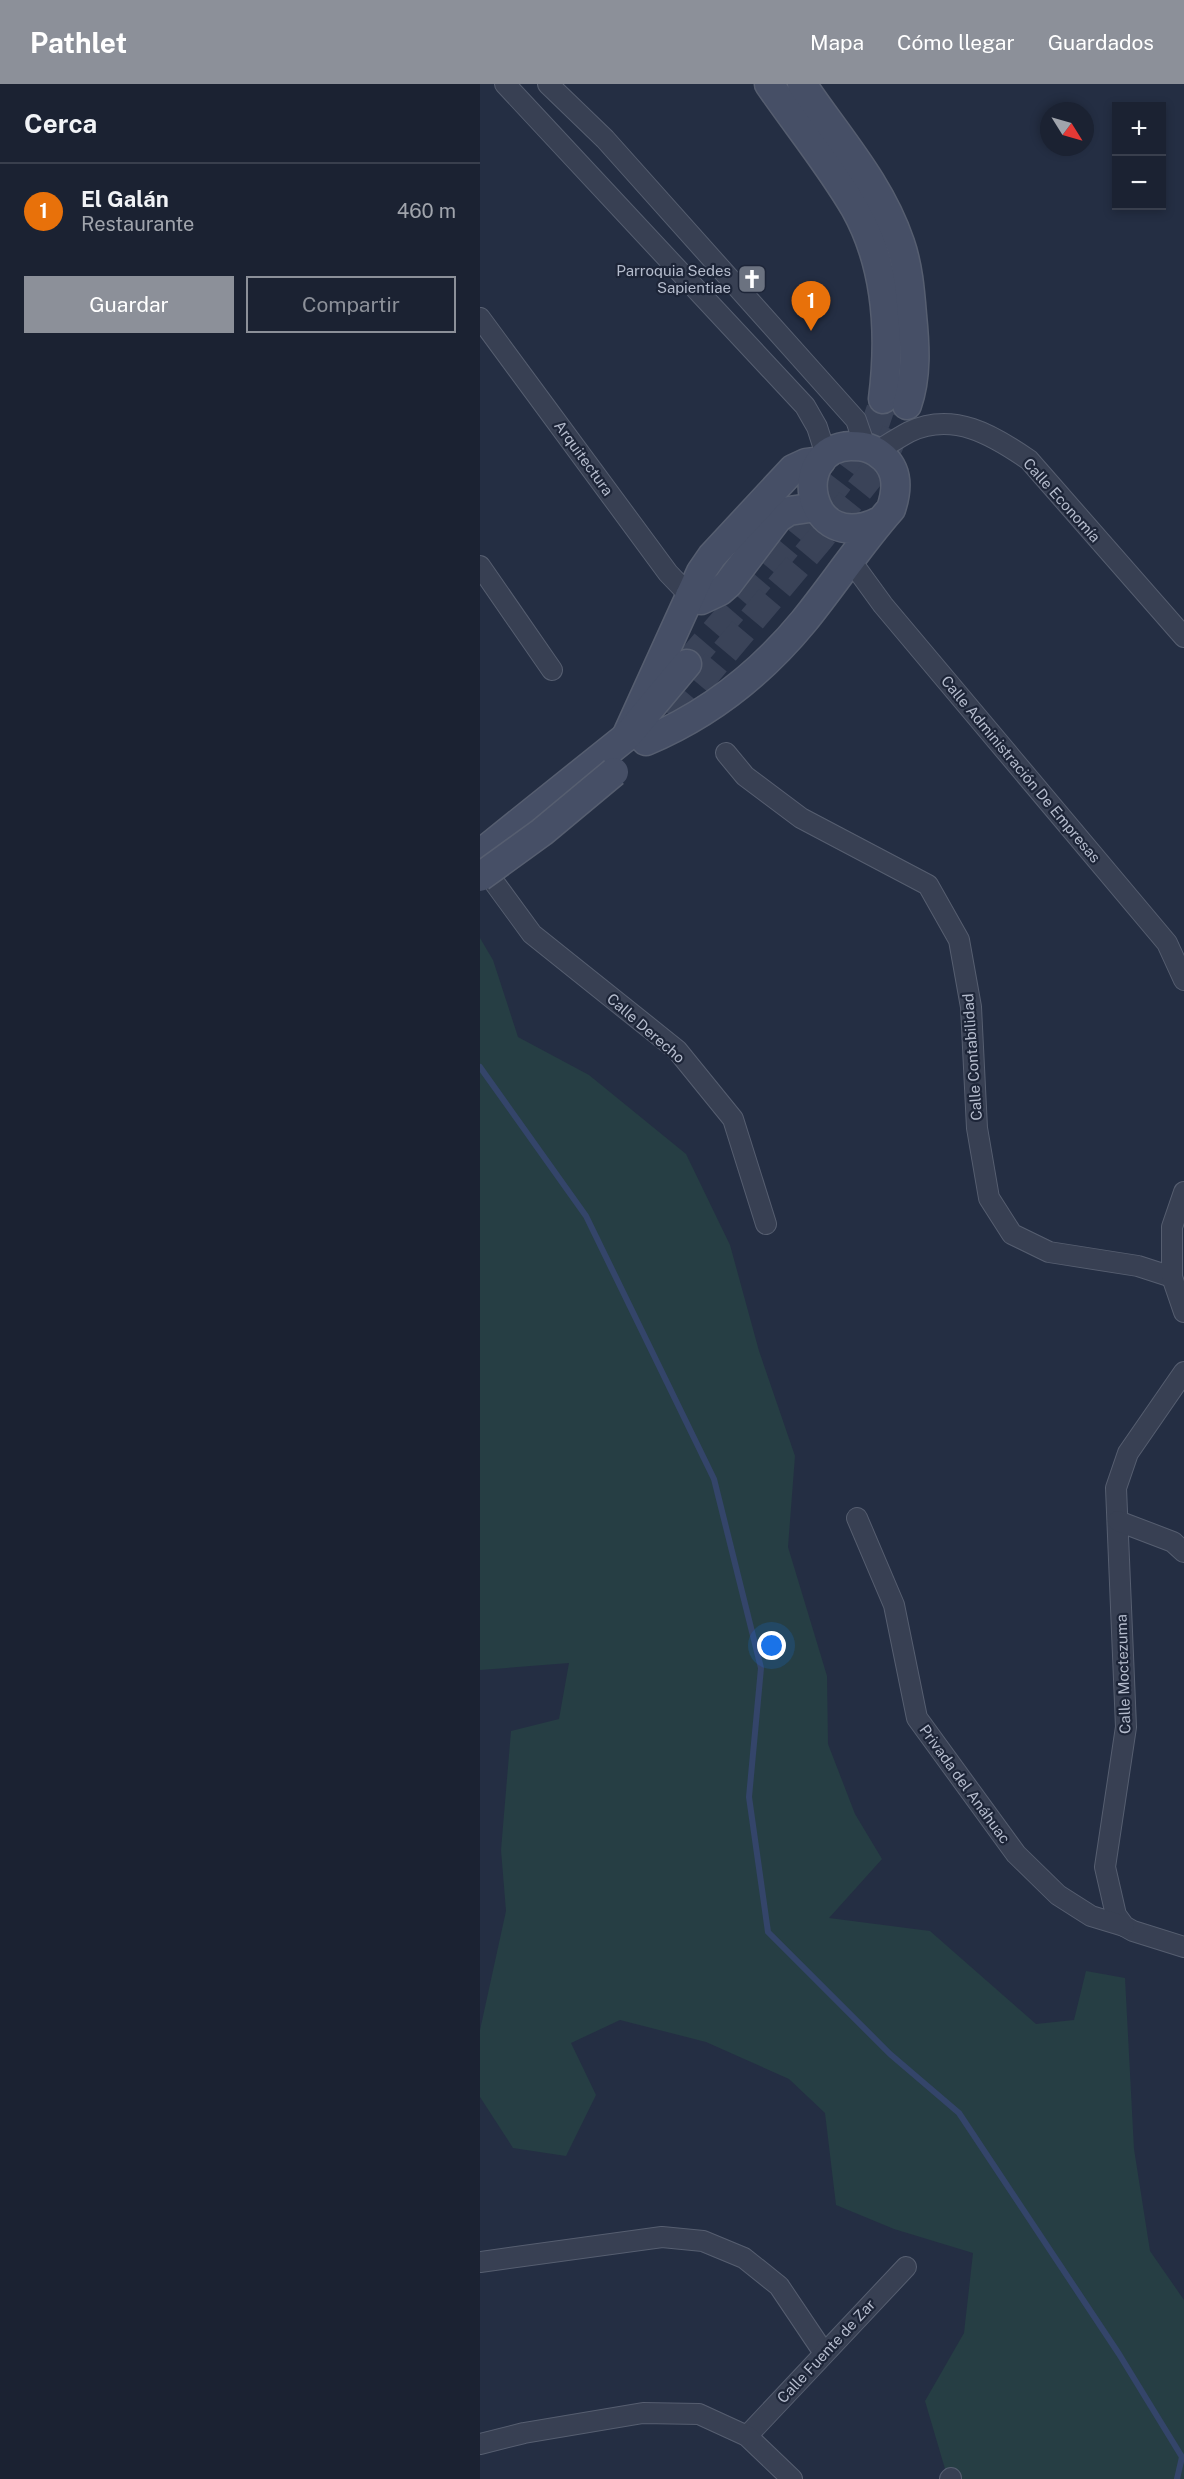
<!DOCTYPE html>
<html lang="es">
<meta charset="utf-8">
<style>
body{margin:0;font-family:"Public Sans",sans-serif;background:#282f3e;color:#f1f3f6}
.controls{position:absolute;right:18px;top:18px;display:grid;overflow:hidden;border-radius:0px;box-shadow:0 3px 9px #0003}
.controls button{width:54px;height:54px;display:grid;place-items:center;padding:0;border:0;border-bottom:2px solid #393f4d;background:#1b2232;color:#f1f3f6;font:30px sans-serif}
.compass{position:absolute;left:560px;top:18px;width:54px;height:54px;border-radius:50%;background:#1b2232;box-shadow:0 3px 9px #0003;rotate:127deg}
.you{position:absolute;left:292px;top:1562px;width:21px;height:21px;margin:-15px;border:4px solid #fff;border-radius:50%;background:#1a73e8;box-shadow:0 0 0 9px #1a73e833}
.badge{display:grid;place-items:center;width:39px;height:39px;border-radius:50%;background:#8c9099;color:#fff;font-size:20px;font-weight:700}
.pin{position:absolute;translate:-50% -50px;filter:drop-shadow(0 2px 3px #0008)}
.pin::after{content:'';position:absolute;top:32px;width:21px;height:18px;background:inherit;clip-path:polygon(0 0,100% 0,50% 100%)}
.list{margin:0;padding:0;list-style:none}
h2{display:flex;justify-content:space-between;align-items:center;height:78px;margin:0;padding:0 24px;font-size:26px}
h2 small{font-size:20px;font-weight:400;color:#a0a4ac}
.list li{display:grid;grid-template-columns:39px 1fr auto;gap:18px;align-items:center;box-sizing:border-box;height:96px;padding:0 24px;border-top:2px solid #393f4d}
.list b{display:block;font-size:22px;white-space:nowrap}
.list p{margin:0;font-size:20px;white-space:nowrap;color:#a0a4ac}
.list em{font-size:20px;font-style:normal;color:#a0a4ac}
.actions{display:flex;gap:12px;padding:18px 24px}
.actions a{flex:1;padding:14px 0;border:2px solid #8c9099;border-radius:0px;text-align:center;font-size:21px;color:#8c9099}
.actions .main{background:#8c9099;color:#fff}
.map{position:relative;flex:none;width:704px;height:2395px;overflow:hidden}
header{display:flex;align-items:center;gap:36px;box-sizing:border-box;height:84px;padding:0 30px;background:#8c9099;color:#fff}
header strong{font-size:28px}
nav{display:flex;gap:33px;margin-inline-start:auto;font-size:21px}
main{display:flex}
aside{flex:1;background:#1b2232}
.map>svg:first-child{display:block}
</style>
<header>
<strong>Pathlet</strong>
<nav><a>Mapa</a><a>Cómo llegar</a><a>Guardados</a></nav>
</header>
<main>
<aside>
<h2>Cerca<small></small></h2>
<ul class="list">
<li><span class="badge" style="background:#e8710a">1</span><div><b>El Galán</b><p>Restaurante</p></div><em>460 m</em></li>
</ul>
<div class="actions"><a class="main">Guardar</a><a>Compartir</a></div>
</aside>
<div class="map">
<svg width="704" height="2395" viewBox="0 0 704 2395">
<rect width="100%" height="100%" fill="#242e43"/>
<path fill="#263e44" d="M0 854 13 876 38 953 109 991 206 1070 250 1161 279 1267 315 1372 308 1463 347 1592 348 1660 375 1730 402 1775 349 1834 450 1847 556 1940 594 1936 606 1887 645 1894 654 2065 670 2167 704 2216V2395H468L445 2317 484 2249 493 2169 414 2145 356 2121 345 2029 309 1995 226 1958 140 1936 91 1959 116 2011 86 2072 33 2064 0 2013V1946L26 1827 21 1766 31 1647 79 1635 89 1579 0 1586Z"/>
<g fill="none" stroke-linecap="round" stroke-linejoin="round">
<path stroke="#34456a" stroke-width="6" d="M0 983 106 1132 234 1395 281 1584 269 1713 288 1848 410 1970 479 2029 639 2270 702 2373 697 2395"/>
<g stroke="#3a4358" stroke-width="28" stroke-dasharray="28 14" stroke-linecap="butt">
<path d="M207 580C252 527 298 475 341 421 367 387 394 357 403 315"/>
<path d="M191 632 339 456 403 376 427 321"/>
</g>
<g stroke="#565e70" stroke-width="22">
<g id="street">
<path d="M25 0 325 322 337 343 346 371"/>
<path d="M68 0 125 55 376 336 385 362"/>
<path d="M0 234 188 489 210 512"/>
<path d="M397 367C407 361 418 354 429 348 473 327 513 351 549 376L704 553"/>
<path d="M371 477 403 521 687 859 704 896"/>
<path d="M0 482 72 586"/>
<path d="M246 669 265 692 321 734 448 801 479 856 491 923 497 1044 509 1114 532 1150 569 1168 658 1182 692 1193"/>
<path d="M0 779 52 850 197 966 253 1035 286 1140"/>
<path d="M704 1108 692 1143V1193L704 1228"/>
<path d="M704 1288 648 1369 636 1404 646 1643 625 1783 636 1831 644 1842 653 1847 704 1863"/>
<path d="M377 1434 414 1521 437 1634 536 1770 578 1811 611 1832 644 1842"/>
<path d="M638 1437 693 1458 704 1468"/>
<path d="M0 2178 182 2153 223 2157 264 2174 299 2202 344 2269"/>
<path d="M267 2352 426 2183"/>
<path d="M0 2360 44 2349 163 2329 219 2330 267 2352 312 2395"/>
<path d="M470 2395 471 2394"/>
</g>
</g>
<g stroke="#565e70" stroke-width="31">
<g id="secondary">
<path d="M289 0C317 41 350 81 375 124 407 181 411 251 403 315"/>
<path d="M322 0C356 51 400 99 420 159 428 182 430 206 432 231 435 261 437 292 427 321"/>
<path d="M210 512 221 516 240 507 248 500 298 434 309 427 336 423"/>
<path d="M146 653 221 488 232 472 313 385 326 379 341 377"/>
<path d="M166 657C228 631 282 588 324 537 354 500 380 460 411 425 417 407 419 388 404 374 393 364 385 362 371 362 309 363 325 474 400 437"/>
<path d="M0 770 146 653 207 580"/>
</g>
</g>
<use href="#street" stroke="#384053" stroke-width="20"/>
<use href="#secondary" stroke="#464f66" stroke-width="28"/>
<g stroke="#565e70" stroke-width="31" stroke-linecap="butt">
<path id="secondary-bridge" d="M0 793 62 748 134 688"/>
</g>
<use href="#secondary-bridge" stroke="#464f66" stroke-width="28"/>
</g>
<defs>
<g id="church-square" transform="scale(1.5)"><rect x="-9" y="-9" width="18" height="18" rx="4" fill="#6b7280" stroke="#1d2538"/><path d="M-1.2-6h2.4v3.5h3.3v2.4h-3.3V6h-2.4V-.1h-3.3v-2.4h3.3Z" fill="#fff"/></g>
</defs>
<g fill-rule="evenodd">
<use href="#church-square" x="272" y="195"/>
</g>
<g text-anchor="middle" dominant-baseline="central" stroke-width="4.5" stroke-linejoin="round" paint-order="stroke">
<g font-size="15" fill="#b5bccd" stroke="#1d2538" text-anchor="end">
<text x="251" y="186">Parroquia Sedes<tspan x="251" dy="17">Sapientiae</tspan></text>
</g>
<g font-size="15" fill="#b5bccd" stroke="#1d2538">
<text transform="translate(104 374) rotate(54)">Arquitectura</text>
<text transform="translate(582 416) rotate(48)">Calle Economía</text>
<text transform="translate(541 685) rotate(50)">Calle Administración De Empresas</text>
<text transform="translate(166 944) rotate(41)">Calle Derecho</text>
<text transform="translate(492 973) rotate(-94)">Calle Contabilidad</text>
<text transform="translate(643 1590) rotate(-92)">Calle Moctezuma</text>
<text transform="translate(485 1700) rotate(54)">Privada del Anáhuac</text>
<text transform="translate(346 2267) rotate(-47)">Calle Fuente de Zar</text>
</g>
</g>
</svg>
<div class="controls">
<button>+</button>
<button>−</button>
</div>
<svg class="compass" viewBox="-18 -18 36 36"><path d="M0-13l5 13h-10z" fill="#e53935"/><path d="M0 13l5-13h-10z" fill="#a0a4ac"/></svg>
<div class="you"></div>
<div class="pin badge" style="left:331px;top:247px;background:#e8710a">1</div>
</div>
</main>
